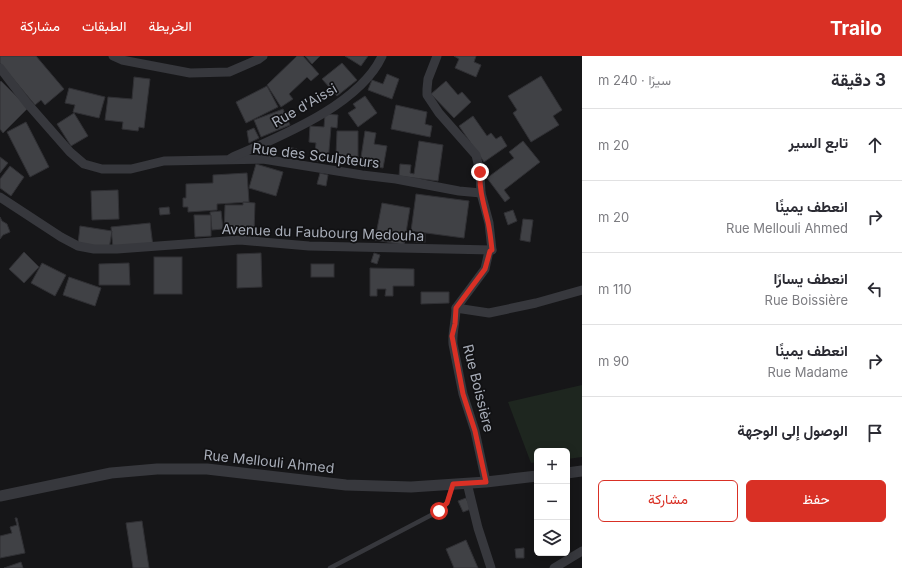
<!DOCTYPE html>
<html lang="ar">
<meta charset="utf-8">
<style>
body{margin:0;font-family:Inter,Vazirmatn,sans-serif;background:#f7f7f7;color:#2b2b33;direction:rtl}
.controls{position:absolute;right:12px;bottom:12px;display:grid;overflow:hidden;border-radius:6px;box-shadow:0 2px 10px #0003}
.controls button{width:36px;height:36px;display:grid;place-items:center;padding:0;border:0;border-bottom:1px solid #e1e1e2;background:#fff;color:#2b2b33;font:20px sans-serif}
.stop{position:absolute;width:12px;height:12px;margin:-9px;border:3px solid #d93025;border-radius:50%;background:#fff}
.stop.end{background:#d93025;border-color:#fff;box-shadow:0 1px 4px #0008}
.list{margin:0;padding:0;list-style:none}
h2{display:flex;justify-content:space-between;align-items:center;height:52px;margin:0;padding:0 16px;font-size:17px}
h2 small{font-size:13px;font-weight:400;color:#7c7c81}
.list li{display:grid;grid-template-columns:26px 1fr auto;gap:12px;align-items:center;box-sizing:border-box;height:72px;padding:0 16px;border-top:1px solid #e1e1e2}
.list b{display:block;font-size:15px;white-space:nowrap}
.list p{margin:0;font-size:13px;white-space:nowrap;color:#7c7c81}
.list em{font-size:13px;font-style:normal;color:#7c7c81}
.actions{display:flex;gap:8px;padding:12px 16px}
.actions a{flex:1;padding:9px 0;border:1px solid #d93025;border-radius:6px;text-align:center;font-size:14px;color:#d93025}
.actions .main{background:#d93025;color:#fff}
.icon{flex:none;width:22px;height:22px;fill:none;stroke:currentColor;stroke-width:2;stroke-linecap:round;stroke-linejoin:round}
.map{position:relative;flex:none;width:582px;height:512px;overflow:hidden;direction:ltr}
header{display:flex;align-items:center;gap:24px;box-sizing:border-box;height:56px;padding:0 20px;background:#d93025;color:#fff}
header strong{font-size:19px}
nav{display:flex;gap:22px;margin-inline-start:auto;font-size:14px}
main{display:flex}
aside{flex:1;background:#fff}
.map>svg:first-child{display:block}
</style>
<header>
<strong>Trailo</strong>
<nav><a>الخريطة</a><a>الطبقات</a><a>مشاركة</a></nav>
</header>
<main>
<aside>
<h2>3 دقيقة<small>سيرًا · 240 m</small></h2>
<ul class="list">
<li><svg class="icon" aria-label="ahead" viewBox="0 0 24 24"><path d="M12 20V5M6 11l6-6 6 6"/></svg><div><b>تابع السير</b></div><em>20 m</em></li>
<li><svg class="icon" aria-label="right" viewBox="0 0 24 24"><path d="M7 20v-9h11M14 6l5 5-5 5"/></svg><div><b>انعطف يمينًا</b><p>Rue Mellouli Ahmed</p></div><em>20 m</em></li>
<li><svg class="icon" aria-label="left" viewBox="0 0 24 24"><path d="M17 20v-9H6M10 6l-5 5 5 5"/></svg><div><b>انعطف يسارًا</b><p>Rue Boissière</p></div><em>110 m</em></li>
<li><svg class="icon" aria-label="right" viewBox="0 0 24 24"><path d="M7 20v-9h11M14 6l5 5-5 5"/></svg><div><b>انعطف يمينًا</b><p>Rue Madame</p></div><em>90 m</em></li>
<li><svg class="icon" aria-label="arrive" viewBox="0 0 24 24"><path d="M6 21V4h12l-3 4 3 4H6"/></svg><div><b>الوصول إلى الوجهة</b></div></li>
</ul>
<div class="actions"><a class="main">حفظ</a><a>مشاركة</a></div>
</aside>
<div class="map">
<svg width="582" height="512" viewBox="0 0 582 512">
<rect width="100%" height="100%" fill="#161618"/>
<path fill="#1e261f" d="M582 329V401L567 403V395H537V406L531 407 508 346Z"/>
<g fill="#404145" stroke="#303034">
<path d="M0 0H36L64 33 45 49 41 44 35 49 0 7Z"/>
<path d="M297 0H303L319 18 311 25 307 21 289 38 293 43 281 51 267 29Z"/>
<path d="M305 0H320L312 8Z"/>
<path d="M345 0H368L361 10Z"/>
<path d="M454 0H476L474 6 481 9 476 21 455 12 459 3Z"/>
<path d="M342 7 357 24 337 40 322 23Z"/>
<path d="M387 18 399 23 392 43 368 34 372 24 383 28Z"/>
<path d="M541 20 562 54 553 60 559 69 531 86 513 57 517 54 508 40Z"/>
<path d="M134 21 150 23 144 72 139 71 138 75 122 73 123 66 105 64 108 41 132 43Z"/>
<path d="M1 25 28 52 3 77 0 73V26Z"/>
<path d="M446 25 458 39 462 36 471 46 454 62 431 38Z"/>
<path d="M267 30 278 51 246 67 236 46Z"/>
<path d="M69 32 105 41 99 62 73 56 75 49 65 47Z"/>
<path d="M365 40 377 57 358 71 348 57 356 52 353 48Z"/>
<path d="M396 49 427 56 425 68 432 70 430 81 391 73Z"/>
<path d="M283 53 290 69 261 81 254 64Z"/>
<path d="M74 57 88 80 71 90 57 68Z"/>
<path d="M325 58 338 59 337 72 331 71 328 106 314 105 316 87 309 86 310 70 324 71Z"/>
<path d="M473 60 487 80 491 77 496 83 501 80 507 90 484 106 459 70Z"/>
<path d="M26 66 49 111 30 121 7 76Z"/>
<path d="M254 72 259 82 249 87 247 75Z"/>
<path d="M337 75H358V101L336 100Z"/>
<path d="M365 75 376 77 374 88 387 90 383 112 360 108Z"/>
<path d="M419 85 443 89 438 125 399 120 400 108 411 109 410 117 414 118Z"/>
<path d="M523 85 540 106 504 134 510 142 505 146 487 122 514 102 509 96Z"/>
<path d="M288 91 297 93 295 101 286 99Z"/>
<path d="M0 101 8 107 0 117Z"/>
<path d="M256 108 283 116 276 140 249 132Z"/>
<path d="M10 110 24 121 11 140 0 132V123Z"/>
<path d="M247 117 249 146 217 148V154L188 156V151H183V142H186V128L213 127V119Z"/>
<path d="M320 117 328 119 326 130 317 128Z"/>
<path d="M118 134 119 163 92 164 91 135Z"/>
<path d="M416 138 469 145 464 182 411 175Z"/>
<path d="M243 146 255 147 254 178 224 177 225 149H243Z"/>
<path d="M382 147 410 152 404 189 375 184Z"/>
<path d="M169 151 170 158 160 159 159 152Z"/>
<path d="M513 154 517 165 508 169 504 157Z"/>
<path d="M221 155 223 173 212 174 210 156Z"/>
<path d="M194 159H211V180L195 181Z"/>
<path d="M0 161 2 165 7 168 10 176 3 179 0 183Z"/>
<path d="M523 163 533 164 530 186 520 184Z"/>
<path d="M150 167 153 190 113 192 111 171Z"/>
<path d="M80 170 112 175 109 193 78 188Z"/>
<rect x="414" y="178" width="11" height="8"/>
<path d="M24 196 39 211 24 227 9 213Z"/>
<path d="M261 197 262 231 237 232V198Z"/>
<path d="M374 197 380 199 377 208 371 206Z"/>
<rect x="154" y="201" width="28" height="37"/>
<path d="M42 207 66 219 55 240 31 227Z"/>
<path d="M129 207 130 229H99V208Z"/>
<rect x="311" y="208" width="23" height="13"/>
<path d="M370 212 414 213V230H393V240H385L386 233H377V240H370Z"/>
<path d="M69 221 101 232 95 250 63 239Z"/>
<path d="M421 236H449V247L421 248Z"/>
<path d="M466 442 471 453 463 456 458 445Z"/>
<path d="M15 462H17L25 497 0 502V480L12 477 10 471 17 469Z"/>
<path d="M142 465 149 512H133L126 467Z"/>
<path d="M466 484 478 512H454L446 493Z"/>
<path d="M524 492V502H516L515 493Z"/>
<path d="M21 506 23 512H4Z"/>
</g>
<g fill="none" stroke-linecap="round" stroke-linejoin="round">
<path stroke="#37383d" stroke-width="4.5" d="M330 512 439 455 447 447 453 428"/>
<g stroke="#37383d" stroke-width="9">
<path d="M113 0 122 4 190 17 229 16 259 3 263 0"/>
<path d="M437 0 428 23 427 33V39L439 57 476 99 480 116 481 137 489 167 492 194 489 195 485 213 456 252"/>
<path d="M0 12 27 47 70 96 84 108 102 113H131L164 105 263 103 362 119 396 123 459 135 481 137"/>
<path d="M231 102C278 81 359 50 382 0"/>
<path d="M0 141 61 181 78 190 94 193H117L240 184 309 190 492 194"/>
<path d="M486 426 475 375 463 338 453 288C452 276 456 265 456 252L489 257 536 247 582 234"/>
<path d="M467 427 478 472 491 512"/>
<path d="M554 512 582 495"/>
</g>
<g stroke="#37383d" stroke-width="11">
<path d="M567 417 582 415"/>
<path d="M0 440 111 417 157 413H207L346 429 411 431 486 426 537 420"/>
</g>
</g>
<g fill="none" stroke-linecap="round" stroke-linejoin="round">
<path stroke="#d93025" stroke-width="5" d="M439 455 447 447 453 428 486 426 475 375 463 338 452 280 455 268 456 252 485 213 490 195 492 194C491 185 490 175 488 166 484 149 479 134 480 116"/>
</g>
<g text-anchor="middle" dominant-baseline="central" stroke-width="3.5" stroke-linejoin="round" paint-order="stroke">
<g font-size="14" fill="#a8adb8" stroke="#111113">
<text transform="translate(304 49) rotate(-30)">Rue d'Aissi</text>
<text transform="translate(316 99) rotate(7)">Rue des Sculpteurs</text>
<text transform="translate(323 176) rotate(2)">Avenue du Faubourg Medouha</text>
<text transform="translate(479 332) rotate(76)">Rue Boissière</text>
<text transform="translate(269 405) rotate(6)">Rue Mellouli Ahmed</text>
</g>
</g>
</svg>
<div class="controls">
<button>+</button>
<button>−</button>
<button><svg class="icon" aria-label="layers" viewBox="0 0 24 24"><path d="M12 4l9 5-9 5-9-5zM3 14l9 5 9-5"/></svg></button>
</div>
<div class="stop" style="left:439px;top:455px"></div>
<div class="stop end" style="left:480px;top:116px"></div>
</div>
</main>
